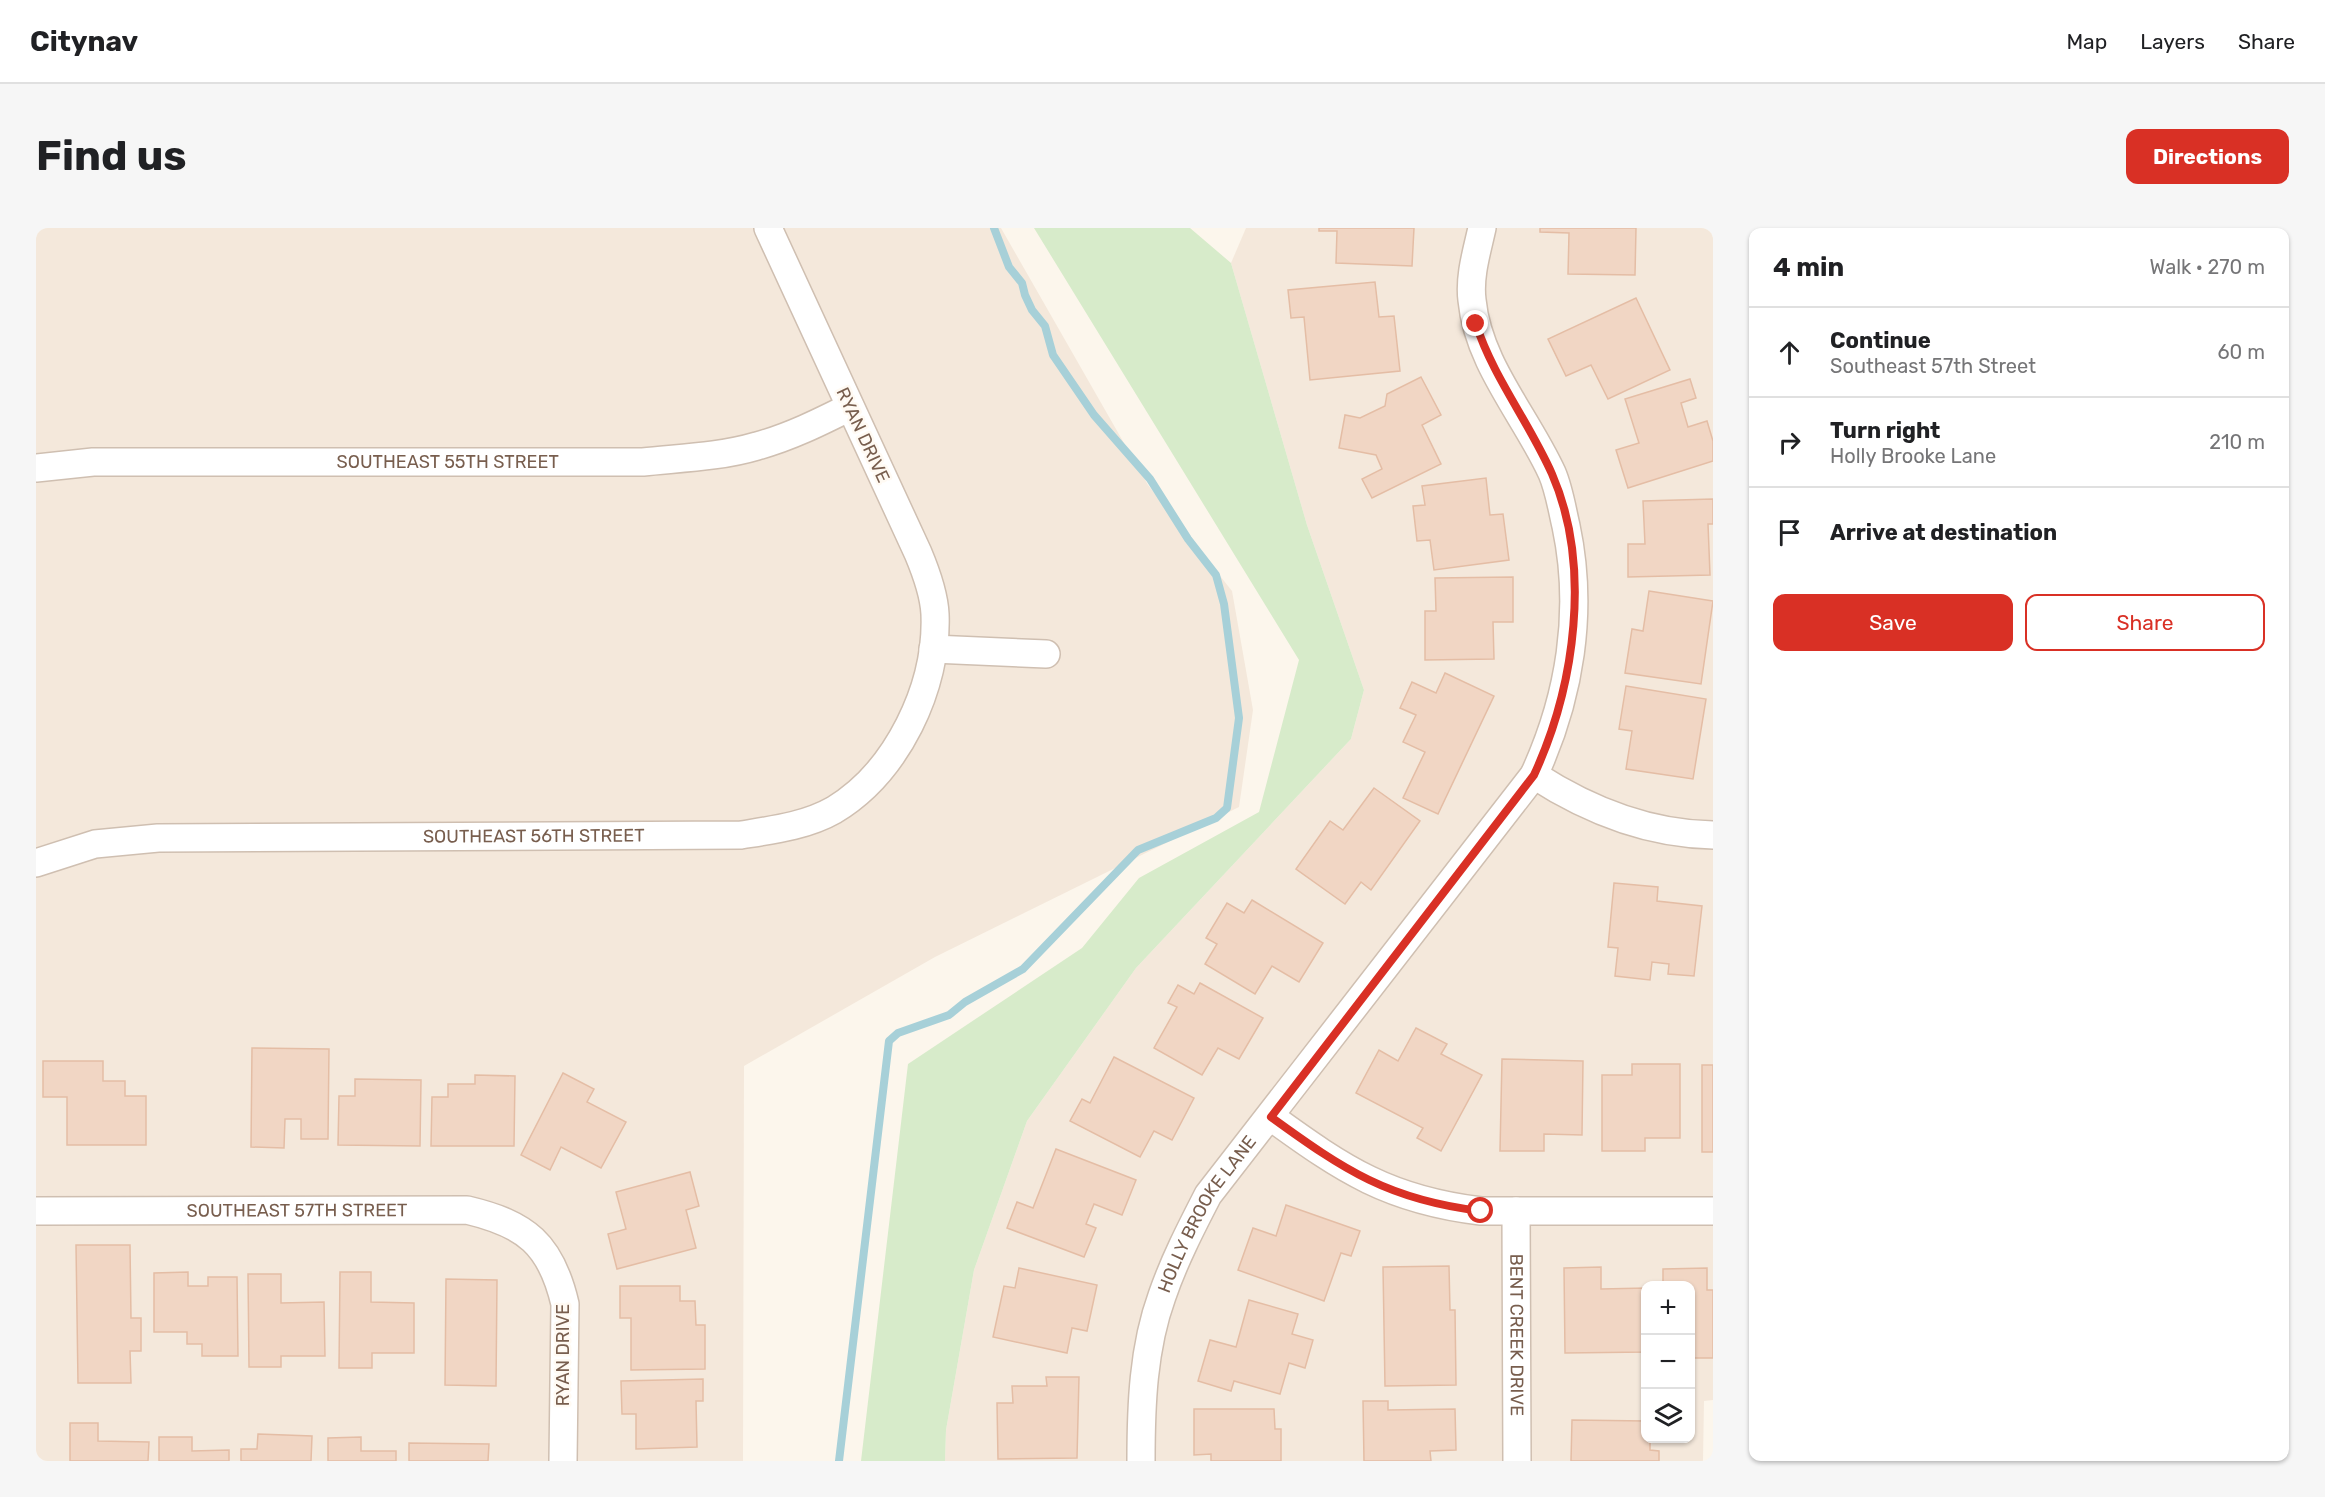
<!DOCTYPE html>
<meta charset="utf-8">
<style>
body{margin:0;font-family:Rubik,sans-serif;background:#f6f6f6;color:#202124}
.controls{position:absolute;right:18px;bottom:18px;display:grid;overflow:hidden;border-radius:12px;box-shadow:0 2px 4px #0004}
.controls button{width:54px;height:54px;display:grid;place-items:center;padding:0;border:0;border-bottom:2px solid #e0e0e0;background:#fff;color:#202124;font:30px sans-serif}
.stop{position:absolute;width:18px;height:18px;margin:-14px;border:4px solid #d93025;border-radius:50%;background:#fff}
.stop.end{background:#d93025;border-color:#fff;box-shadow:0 2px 6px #0008}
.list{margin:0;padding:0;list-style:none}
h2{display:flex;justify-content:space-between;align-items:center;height:78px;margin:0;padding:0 24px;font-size:26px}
h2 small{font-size:20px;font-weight:400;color:#757577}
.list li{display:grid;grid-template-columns:39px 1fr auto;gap:18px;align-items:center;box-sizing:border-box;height:90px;padding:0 24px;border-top:2px solid #e0e0e0}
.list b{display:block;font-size:22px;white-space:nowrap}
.list p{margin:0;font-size:20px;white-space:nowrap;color:#757577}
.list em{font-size:20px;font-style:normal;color:#757577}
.actions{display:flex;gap:12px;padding:18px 24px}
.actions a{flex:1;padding:14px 0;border:2px solid #d93025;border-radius:12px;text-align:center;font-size:21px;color:#d93025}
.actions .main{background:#d93025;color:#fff}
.icon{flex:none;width:33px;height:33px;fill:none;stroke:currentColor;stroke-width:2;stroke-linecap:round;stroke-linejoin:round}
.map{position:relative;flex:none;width:1677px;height:1233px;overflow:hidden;border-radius:12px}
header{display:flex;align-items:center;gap:36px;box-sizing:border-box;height:84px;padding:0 30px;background:#fff;border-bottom:2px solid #e0e0e0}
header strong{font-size:28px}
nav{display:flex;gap:33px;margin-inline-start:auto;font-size:21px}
.intro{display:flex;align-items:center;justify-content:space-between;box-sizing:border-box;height:144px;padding:0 36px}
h1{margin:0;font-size:42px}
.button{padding:15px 27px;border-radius:12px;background:#d93025;color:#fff;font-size:21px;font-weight:700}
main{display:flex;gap:36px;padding:0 36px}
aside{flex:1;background:#fff;border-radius:12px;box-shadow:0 2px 4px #0004}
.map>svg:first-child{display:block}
</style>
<header>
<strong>Citynav</strong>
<nav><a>Map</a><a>Layers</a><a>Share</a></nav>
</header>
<div class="intro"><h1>Find us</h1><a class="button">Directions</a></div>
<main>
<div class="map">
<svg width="1677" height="1233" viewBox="0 0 1677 1233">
<rect width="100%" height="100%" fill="#fcf6ec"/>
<g fill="#f4e8db" fill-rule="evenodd">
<path d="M0 0H965L1112 257 1196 363 1217 482 1203 579 899 729 708 838 707 1233H0Z"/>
<path d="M1210 0H1677V1172L1668 1173 1667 1233H909L910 1202 938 1042 991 893 1100 740 1315 511 1328 462 1271 297 1195 35ZM1610 1058H1654V1210H1610Z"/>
</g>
<path fill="#d7ebca" d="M998 0H1154L1195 35 1271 297 1328 462 1315 511 1100 740 991 893 938 1042 910 1202 909 1233H825L872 836 1046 720 1103 650 1223 584 1263 432Z"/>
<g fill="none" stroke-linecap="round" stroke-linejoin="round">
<path stroke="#a7d0d8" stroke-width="8" d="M803 1233 853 813 862 805 913 787 929 774 987 741 1102 622 1180 590 1191 580 1203 490 1188 376 1180 347 1152 311 1114 251 1058 187 1017 127 1009 98 996 82 989 67 986 55 973 39 958 0"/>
</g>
<g fill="#f1d6c4" stroke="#e4bda5" stroke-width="1.5">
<path d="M1283 0H1378L1376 38 1300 35 1301 3H1283Z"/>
<path d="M1504 0H1600L1599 47 1532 46 1533 5 1504 4Z"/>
<path d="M1339 54 1343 89 1358 88 1364 143 1274 152 1268 89 1255 90 1252 62Z"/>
<path d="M1600 70 1634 142 1572 171 1555 137 1530 148 1512 111Z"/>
<path d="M1385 149 1405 187 1386 197 1405 236 1336 270 1326 251 1346 241 1340 227 1303 220 1309 187 1324 190 1349 178 1351 166Z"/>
<path d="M1654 151 1660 170 1645 175 1652 199 1671 193 1677 213V233L1592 260 1580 222 1603 215 1589 171Z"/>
<path d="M1450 250 1454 287 1467 286 1473 332 1398 342 1394 312 1381 313 1377 278 1389 277 1386 258Z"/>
<path d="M1677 271V296H1672L1674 347 1592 349V316H1609L1607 273Z"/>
<path d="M1477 349V394H1457L1458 431 1389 432V383H1400L1399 350Z"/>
<path d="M1613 363 1677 373 1665 456 1589 445 1596 401 1607 403Z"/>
<path d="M1409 445 1458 468 1402 586 1367 570 1389 524 1367 514 1380 487 1364 480 1376 454 1400 465Z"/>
<path d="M1590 458 1670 471 1657 551 1590 541 1596 503 1583 501Z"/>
<path d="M1338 560 1384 593 1335 662 1325 654 1309 676 1260 641 1294 593 1307 602Z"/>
<path d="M1578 655 1622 659 1621 673 1666 678 1658 748 1632 746 1633 736 1616 734 1614 752 1579 748 1582 720 1572 719Z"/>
<path d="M1216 672 1287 715 1263 754 1236 738 1219 766 1169 736 1181 716 1170 710 1191 675 1208 685Z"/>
<path d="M1164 755 1227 790 1203 831 1182 820 1166 847 1118 820 1141 779 1132 775 1142 757 1158 766Z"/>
<path d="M1380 800 1411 816 1405 826 1446 847 1405 923 1381 910 1387 900 1320 865 1343 822 1362 833Z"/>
<path d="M216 820 293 821 292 911H265V891H249L248 920 215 919Z"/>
<path d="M1078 829 1158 870 1136 912 1118 903 1104 929 1034 893 1046 871 1054 875Z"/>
<path d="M1466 831 1547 833 1546 907 1508 906V923H1464Z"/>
<path d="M7 833H67V853H89V868H110V917H31V869H7Z"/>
<path d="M1596 836H1644V910H1609V923H1566V847H1596Z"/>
<rect x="1666" y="837" width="11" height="87"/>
<path d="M527 845 558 861 551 874 590 894 565 940 525 919 514 942 485 927Z"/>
<path d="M439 847 479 848 478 918H395L396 869H412V856H439Z"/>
<path d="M319 851 385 852 384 918 302 917 303 868H319Z"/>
<path d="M1020 921 1100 952 1086 987 1058 976 1050 996 1060 1000 1048 1029 971 1000 981 974 997 980Z"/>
<path d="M654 944 663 978 650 982 660 1020 581 1041 572 1006 590 1001 580 964Z"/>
<path d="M1250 977 1324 1003 1315 1028 1305 1025 1288 1073 1202 1042 1217 1000 1240 1008Z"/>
<path d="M40 1017H94L95 1090H105V1123H94L95 1155H42Z"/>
<path d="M1413 1038 1414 1082H1419L1420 1157 1349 1158 1347 1039Z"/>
<path d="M1565 1039V1061L1610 1060V1124L1529 1125 1528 1040Z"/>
<path d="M983 1040 1061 1057 1051 1103 1036 1100 1031 1125 957 1109 968 1058 979 1060Z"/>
<path d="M1671 1040V1062H1677V1130H1654V1058H1627V1041Z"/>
<path d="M152 1044V1058H172V1049H201L202 1128H166V1116H151V1104H118V1045Z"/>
<path d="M304 1044H335V1074L378 1075V1125H336V1140H303Z"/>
<path d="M212 1046H245V1075L288 1074 289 1128H245V1139H213Z"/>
<path d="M410 1051 461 1052 460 1158 409 1157Z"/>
<path d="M584 1058H644V1073H659L660 1097H669V1141L595 1142V1090H584Z"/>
<path d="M1213 1072 1262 1086 1256 1106 1277 1112 1269 1140 1253 1135 1244 1166 1198 1153 1195 1163 1162 1153 1174 1112 1200 1119Z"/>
<path d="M1010 1149H1043L1041 1230 962 1231 961 1175H977L976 1158H1011Z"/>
<path d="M667 1151V1173H660L661 1219 600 1221V1186H586L585 1153Z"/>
<path d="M1327 1173H1352V1182L1419 1181 1420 1222 1394 1223 1395 1233H1328Z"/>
<path d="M1158 1181H1238L1239 1201H1245V1233H1175V1226L1158 1227Z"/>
<path d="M1536 1192 1610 1193V1210H1614V1222L1623 1223V1233H1535Z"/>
<path d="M34 1195H62V1213L113 1214 112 1233H34Z"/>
<path d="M222 1206 276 1208 275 1233H205V1221H221Z"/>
<path d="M123 1209H156V1223L193 1222V1233H123Z"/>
<path d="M325 1209V1223H360V1233H292V1210Z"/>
<path d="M373 1215 453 1216 452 1233H373Z"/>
</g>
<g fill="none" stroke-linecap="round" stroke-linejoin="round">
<g stroke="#cfbfb1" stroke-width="30">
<g id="minor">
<path id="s1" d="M0 240 57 234H607C645 230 684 229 721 218 754 209 784 194 814 179"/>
<path d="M897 421 1010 426"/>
<path d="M1498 547C1552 582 1611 606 1677 607"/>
<path id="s2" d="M0 635 59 616 122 610 705 607C736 602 770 598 798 582 861 544 902 459 899 386 898 365 890 344 882 325L732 0"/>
<path d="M1235 889C1308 942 1353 972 1445 983H1677"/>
<path id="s3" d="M0 983 431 982C490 996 515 1016 529 1076L527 1233"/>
<path id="s4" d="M1480 983 1481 1233"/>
<path id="s5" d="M1105 1233C1105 1178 1107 1120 1126 1068 1138 1033 1155 1000 1172 967L1498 547C1534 469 1548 383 1530 298 1526 281 1523 261 1516 245 1490 188 1442 136 1436 72 1433 48 1441 23 1446 0"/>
</g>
</g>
<use href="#minor" stroke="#fff" stroke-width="27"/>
</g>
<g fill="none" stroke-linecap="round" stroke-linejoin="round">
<path stroke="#d93025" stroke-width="8" d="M1440 96C1457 149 1493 194 1516 246 1556 338 1539 458 1498 547L1235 889C1308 942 1353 972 1445 983"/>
</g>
<g text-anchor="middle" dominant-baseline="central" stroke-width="5" stroke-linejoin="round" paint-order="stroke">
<g font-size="18" fill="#785e4e" stroke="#fffaf3">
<text transform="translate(827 207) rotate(65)">RYAN DRIVE</text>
<text stroke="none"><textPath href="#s1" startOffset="412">SOUTHEAST 55TH STREET</textPath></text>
<text stroke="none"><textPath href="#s2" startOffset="501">SOUTHEAST 56TH STREET</textPath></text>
<text stroke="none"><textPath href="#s3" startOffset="261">SOUTHEAST 57TH STREET</textPath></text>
<text stroke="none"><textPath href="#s5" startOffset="261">HOLLY BROOKE LANE</textPath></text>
<text stroke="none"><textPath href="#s4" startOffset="124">BENT CREEK DRIVE</textPath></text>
<text transform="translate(527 1127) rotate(-90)">RYAN DRIVE</text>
</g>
</g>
</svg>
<div class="controls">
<button>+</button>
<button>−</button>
<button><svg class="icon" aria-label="layers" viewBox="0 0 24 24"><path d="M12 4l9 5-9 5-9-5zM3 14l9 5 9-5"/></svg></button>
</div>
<div class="stop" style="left:1445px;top:983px"></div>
<div class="stop end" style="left:1440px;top:96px"></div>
</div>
<aside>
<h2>4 min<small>Walk · 270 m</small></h2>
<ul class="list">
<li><svg class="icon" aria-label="ahead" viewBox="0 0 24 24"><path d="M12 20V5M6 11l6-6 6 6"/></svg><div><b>Continue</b><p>Southeast 57th Street</p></div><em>60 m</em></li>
<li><svg class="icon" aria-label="right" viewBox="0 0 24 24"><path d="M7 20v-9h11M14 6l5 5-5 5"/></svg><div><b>Turn right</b><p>Holly Brooke Lane</p></div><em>210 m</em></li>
<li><svg class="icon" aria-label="arrive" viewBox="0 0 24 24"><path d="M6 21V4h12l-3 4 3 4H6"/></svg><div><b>Arrive at destination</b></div></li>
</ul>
<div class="actions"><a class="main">Save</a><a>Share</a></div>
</aside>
</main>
